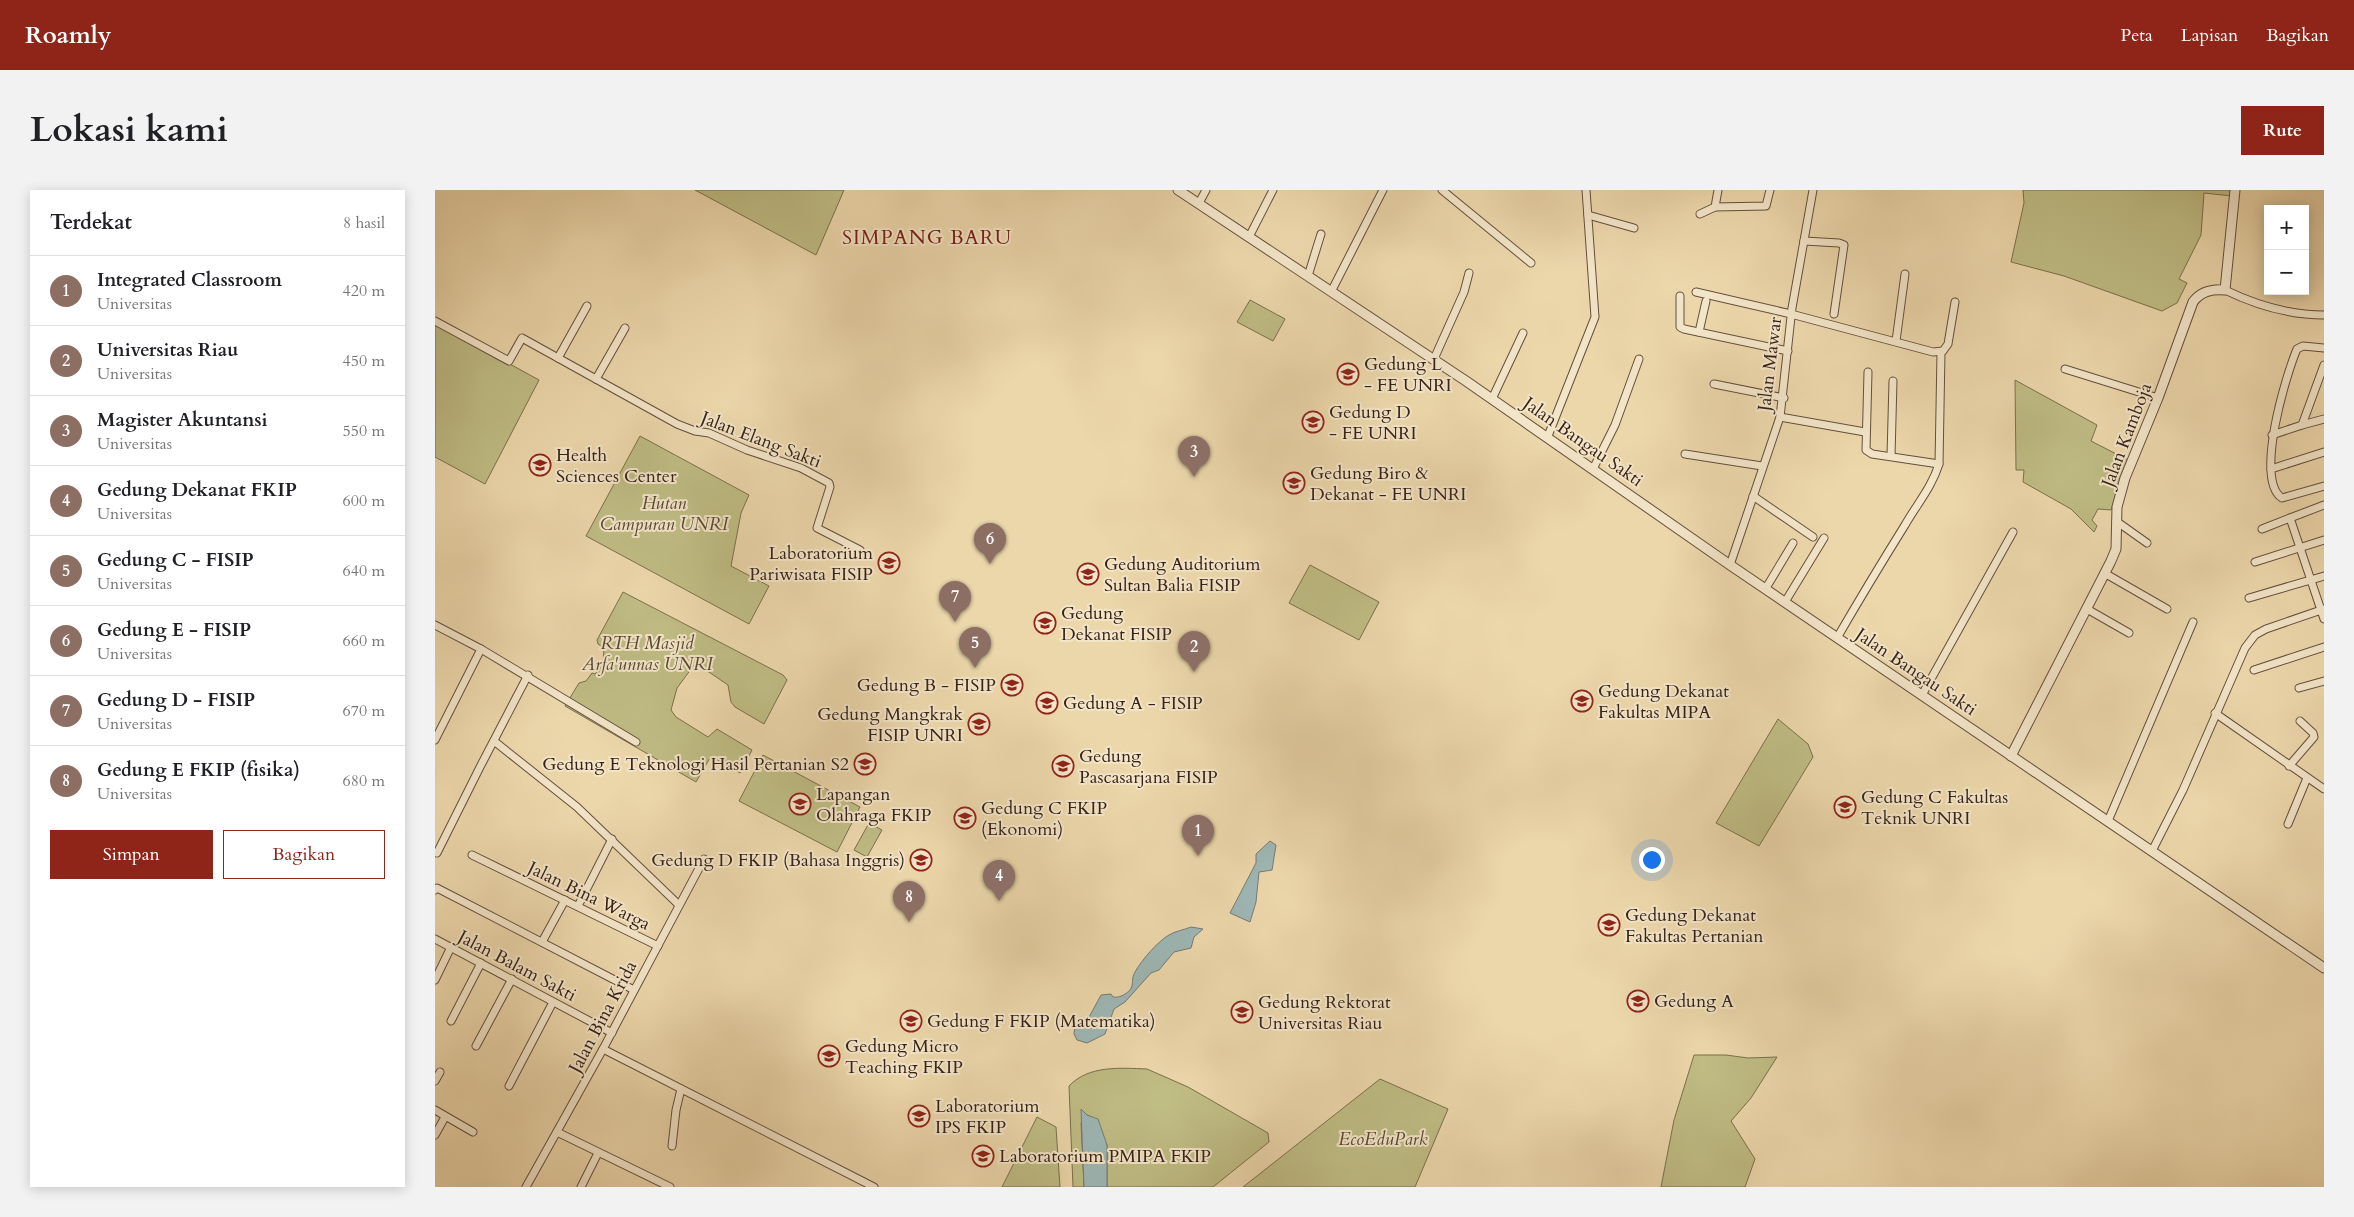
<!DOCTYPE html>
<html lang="id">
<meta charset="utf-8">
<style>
body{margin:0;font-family:Cardo,serif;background:#f2f2f2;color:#202124}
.controls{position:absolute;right:15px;top:15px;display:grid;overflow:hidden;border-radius:0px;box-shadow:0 2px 12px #0003}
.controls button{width:45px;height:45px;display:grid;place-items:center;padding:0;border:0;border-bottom:1px solid #e0e0e0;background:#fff;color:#202124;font:25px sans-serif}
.you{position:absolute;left:1216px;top:669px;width:18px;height:18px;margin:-12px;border:4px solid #fff;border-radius:50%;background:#1a73e8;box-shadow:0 0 0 8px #1a73e833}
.badge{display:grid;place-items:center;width:32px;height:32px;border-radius:50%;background:#8f2418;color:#fff;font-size:16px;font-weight:700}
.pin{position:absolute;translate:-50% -41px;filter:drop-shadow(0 1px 2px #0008)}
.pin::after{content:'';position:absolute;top:26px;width:18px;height:15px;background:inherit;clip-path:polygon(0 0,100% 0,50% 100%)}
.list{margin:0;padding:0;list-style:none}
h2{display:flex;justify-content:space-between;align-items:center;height:65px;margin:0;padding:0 20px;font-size:21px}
h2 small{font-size:16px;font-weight:400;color:#757577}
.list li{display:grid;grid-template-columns:32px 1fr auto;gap:15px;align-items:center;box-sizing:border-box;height:70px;padding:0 20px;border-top:1px solid #e0e0e0}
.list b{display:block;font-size:19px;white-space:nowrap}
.list p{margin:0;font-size:16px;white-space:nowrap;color:#757577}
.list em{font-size:16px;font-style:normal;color:#757577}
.actions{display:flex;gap:10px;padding:15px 20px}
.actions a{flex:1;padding:11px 0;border:1px solid #8f2418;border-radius:0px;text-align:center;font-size:18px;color:#8f2418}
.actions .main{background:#8f2418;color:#fff}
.map{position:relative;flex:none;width:1889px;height:997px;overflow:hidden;border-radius:0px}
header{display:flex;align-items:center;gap:30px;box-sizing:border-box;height:70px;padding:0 25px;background:#8f2418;color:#fff}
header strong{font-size:24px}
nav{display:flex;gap:28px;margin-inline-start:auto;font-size:18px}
.intro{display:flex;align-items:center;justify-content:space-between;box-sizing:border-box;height:120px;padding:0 30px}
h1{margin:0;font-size:35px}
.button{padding:12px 22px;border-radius:0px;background:#8f2418;color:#fff;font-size:18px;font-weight:700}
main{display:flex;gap:30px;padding:0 30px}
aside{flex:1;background:#fff;border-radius:0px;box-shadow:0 2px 12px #0003}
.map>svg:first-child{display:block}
</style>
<header>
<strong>Roamly</strong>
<nav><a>Peta</a><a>Lapisan</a><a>Bagikan</a></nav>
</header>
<div class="intro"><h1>Lokasi kami</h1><a class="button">Rute</a></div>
<main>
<aside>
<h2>Terdekat<small>8 hasil</small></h2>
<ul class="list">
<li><span class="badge" style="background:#8d6e63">1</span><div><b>Integrated Classroom</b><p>Universitas</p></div><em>420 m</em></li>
<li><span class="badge" style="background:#8d6e63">2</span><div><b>Universitas Riau</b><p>Universitas</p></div><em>450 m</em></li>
<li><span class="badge" style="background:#8d6e63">3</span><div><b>Magister Akuntansi</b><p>Universitas</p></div><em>550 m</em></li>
<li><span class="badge" style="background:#8d6e63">4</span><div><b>Gedung Dekanat FKIP</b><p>Universitas</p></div><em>600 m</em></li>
<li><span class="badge" style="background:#8d6e63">5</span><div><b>Gedung C - FISIP</b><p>Universitas</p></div><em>640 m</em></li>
<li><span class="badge" style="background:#8d6e63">6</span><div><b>Gedung E - FISIP</b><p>Universitas</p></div><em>660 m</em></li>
<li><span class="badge" style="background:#8d6e63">7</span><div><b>Gedung D - FISIP</b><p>Universitas</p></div><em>670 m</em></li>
<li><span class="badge" style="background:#8d6e63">8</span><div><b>Gedung E FKIP (fisika)</b><p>Universitas</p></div><em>680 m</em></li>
</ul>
<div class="actions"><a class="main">Simpan</a><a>Bagikan</a></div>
</aside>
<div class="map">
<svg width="1889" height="997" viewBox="0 0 1889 997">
<rect width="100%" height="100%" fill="#ecd7ab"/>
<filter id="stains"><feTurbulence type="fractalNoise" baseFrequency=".004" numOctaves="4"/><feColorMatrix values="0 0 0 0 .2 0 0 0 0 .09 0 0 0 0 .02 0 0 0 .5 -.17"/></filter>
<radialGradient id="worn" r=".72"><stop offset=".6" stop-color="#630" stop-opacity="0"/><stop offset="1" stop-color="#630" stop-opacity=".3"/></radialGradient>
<g fill="#bfbc84" stroke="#7b6f4e">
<path d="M260 0H409L381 65Z"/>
<path d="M1588 0H1797V6L1769 3 1766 45 1744 89 1752 93 1742 113 1727 121 1629 86 1576 72 1589 13Z"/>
<path d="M815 110 850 129 838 151 802 132Z"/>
<path d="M0 133 104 190 50 294 0 267Z"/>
<path d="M1580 190 1662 235 1656 251 1693 270 1676 320 1663 319 1657 330 1662 336 1659 342 1636 319 1588 292 1589 280H1581Z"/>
<path d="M205 246 314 305 306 323 296 376 334 396 314 434 151 346Z"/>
<path d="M875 375 944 412 924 450 854 413Z"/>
<path d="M188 402 348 485 352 490 329 534 300 517 296 512 293 495 268 478 259 475 242 498 236 520 241 527 273 547 282 539 317 560 305 583 276 566 261 592 130 516 144 493 151 491 157 483 160 484 168 475 169 458 163 454 162 450Z"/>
<path d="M1343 529 1373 554 1378 567 1324 656 1281 633Z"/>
<path d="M328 565 425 617 402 662 304 611Z"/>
<path d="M434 633 447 640 432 667 419 660Z"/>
<path d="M1259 865H1291L1313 868 1342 867 1316 908 1296 931 1320 969 1310 997H1226L1239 930Z"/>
<path d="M712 879 753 897 833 943 834 952 778 997H672V955L658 928 652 925 646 933 649 997H638L634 896C654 875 685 878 712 879Z"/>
<path d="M945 889 1013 919 980 997H808Z"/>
<path d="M602 927 621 937 625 997H567Z"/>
</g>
<g fill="#9eb7b5" stroke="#757b77">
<path d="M835 651 841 655 837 680 824 682 821 712 815 732 795 723 821 673V664Z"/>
<path d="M756 737 768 739 759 747 756 758 739 762 724 780 716 783 690 812 679 819 670 844 652 853 642 850 639 844 640 834 653 829 666 805 676 804 678 807C684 808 690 805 695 800 699 795 696 788 700 782 706 771 723 751 734 745 740 741 749 740 756 737Z"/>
<path d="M646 919 652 925 663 929 672 955V997H649Z"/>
</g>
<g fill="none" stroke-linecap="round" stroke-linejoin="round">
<g stroke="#644f3e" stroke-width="9">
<g id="minor">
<path d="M1007 0 1096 73"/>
<path d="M1283 0 1280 17 1331 16 1335 0"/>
<path d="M764 13 771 0"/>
<path d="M1265 24 1280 17"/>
<path d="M1153 25 1199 38"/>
<path d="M814 47 838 0"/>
<path d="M1369 51 1404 53 1409 55 1399 124"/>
<path d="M873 86 886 44"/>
<path d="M1790 100C1821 115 1855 125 1889 125"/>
<path d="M896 102 948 0"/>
<path d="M1261 102 1356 124 1498 162 1508 161 1513 154 1520 112"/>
<path d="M1245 106V137L1249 139 1353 161"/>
<path d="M0 131 74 171 87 148 242 234 260 241 274 243 312 260 366 278 394 293 395 297 382 338 425 360"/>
<path d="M1264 142 1271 111"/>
<path d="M1461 151 1470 84"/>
<path d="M1889 158 1868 156 1862 159C1851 185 1819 290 1847 308L1889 296"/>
<path d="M123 168 152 116"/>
<path d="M999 169 1029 102 1034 83"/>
<path d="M1630 179 1723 208"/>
<path d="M1433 182 1431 260 1437 264 1504 274"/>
<path d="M161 189 190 138"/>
<path d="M1279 194 1349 208"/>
<path d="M1057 209 1088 143"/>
<path d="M1345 227 1430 242"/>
<path d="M1867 235 1889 229"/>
<path d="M1837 245 1867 235 1889 175"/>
<path d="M1113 246 1160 127 1151 0"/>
<path d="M1250 264 1327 276"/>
<path d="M1456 266 1458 191"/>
<path d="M1158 279 1180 235 1204 169"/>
<path d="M1836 279 1889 262"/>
<path d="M1318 306 1378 347"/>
<path d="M1855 328 1889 315"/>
<path d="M1681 331 1712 353"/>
<path d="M1827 339 1855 328 1889 429"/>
<path d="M1820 372 1889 350"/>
<path d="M1295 375 1345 227 1357 118 1378 0"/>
<path d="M1671 384 1732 419"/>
<path d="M1331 398 1358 353"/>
<path d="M1814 408 1889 386"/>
<path d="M1350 412 1389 348"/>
<path d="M1652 419 1694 443"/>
<path d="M0 435 46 459"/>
<path d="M1402 448C1424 410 1447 372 1470 335 1482 314 1497 297 1504 274L1506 162"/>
<path d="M1819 480 1889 457"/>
<path d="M1864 498 1889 491"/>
<path d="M1487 505 1578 342"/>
<path d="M1780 523 1889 599"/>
<path d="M0 550 46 459 201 552"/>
<path d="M59 551 142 617 244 715"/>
<path d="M1854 576 1879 547 1878 543 1865 531"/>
<path d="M1673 631 1758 432"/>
<path d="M1853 634 1872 588"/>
<path d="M1717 661 1748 600 1810 458 1820 445 1831 439 1889 419"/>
<path d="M2 663 45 577 93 485"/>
<path d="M37 665 223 756"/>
<path d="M0 700 2 698 199 800"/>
<path d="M143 716 177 649"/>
<path d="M0 749 177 843"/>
<path d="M107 752 130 710"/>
<path d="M0 790 16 757"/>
<path d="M16 831 46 773"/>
<path d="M41 856 77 789"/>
<path d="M168 859 439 997"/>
<path d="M0 891 5 882"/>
<path d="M74 896 118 812"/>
<path d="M0 920 38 942"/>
<path d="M122 942 235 997"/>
<path d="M0 945 10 927"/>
<path d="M237 956 241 920 246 899"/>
<path d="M91 997 168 859 269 669"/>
<path d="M146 997 163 963"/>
</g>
</g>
<g stroke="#644f3e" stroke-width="11">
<g id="tertiary">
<path d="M743 0 1031 191 1295 375 1889 778"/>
<path d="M1576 566 1676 371 1681 359 1682 317 1690 288 1723 208 1758 112C1766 101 1777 99 1790 100L1800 0"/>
</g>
</g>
<use href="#minor" stroke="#f3e5c8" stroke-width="7"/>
<use href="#tertiary" stroke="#f3e5c8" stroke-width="9"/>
</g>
<defs>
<g id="university-ring" transform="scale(1.125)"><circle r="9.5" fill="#f3e5c8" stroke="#8f2418" stroke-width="1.5"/><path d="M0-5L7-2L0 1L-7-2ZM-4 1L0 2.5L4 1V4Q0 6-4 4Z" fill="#8f2418"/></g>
</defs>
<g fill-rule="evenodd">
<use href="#university-ring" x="913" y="184"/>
<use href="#university-ring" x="878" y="232"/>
<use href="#university-ring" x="105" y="275"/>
<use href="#university-ring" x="859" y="293"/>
<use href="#university-ring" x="454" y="373"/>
<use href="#university-ring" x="653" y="384"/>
<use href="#university-ring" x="610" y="433"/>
<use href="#university-ring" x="577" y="495"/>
<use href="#university-ring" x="1147" y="511"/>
<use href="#university-ring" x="612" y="513"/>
<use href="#university-ring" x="544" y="534"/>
<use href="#university-ring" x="430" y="574"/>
<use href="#university-ring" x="628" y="576"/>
<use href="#university-ring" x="365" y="614"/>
<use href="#university-ring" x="1410" y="617"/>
<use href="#university-ring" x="530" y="628"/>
<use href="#university-ring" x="486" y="670"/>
<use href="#university-ring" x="1174" y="735"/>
<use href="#university-ring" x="1203" y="811"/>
<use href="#university-ring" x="807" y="822"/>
<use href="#university-ring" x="476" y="831"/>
<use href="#university-ring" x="394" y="866"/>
<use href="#university-ring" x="484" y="926"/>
<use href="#university-ring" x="548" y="966"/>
</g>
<g text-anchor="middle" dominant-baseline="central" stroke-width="4" stroke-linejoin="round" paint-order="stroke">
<g font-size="18" fill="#372219" stroke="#f3e5c8" text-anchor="start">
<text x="929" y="174">Gedung L<tspan x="929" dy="21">- FE UNRI</tspan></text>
<text x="894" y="222">Gedung D<tspan x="894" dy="21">- FE UNRI</tspan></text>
<text x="121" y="265">Health<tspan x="121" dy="21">Sciences Center</tspan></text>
<text x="875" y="283">Gedung Biro &amp;<tspan x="875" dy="21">Dekanat - FE UNRI</tspan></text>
<text x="438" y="363" text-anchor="end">Laboratorium<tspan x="438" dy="21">Pariwisata FISIP</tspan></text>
<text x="669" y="374">Gedung Auditorium<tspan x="669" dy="21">Sultan Balia FISIP</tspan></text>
<text x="626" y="423">Gedung<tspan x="626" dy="21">Dekanat FISIP</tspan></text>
<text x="561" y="495" text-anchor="end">Gedung B - FISIP</text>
<text x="1163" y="501">Gedung Dekanat<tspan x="1163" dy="21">Fakultas MIPA</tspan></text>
<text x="628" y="513">Gedung A - FISIP</text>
<text x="528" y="524" text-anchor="end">Gedung Mangkrak<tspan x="528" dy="21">FISIP UNRI</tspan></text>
<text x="644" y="566">Gedung<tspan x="644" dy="21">Pascasarjana FISIP</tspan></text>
<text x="414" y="574" text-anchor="end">Gedung E Teknologi Hasil Pertanian S2</text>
<text x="381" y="604">Lapangan<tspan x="381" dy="21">Olahraga FKIP</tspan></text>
<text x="1426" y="607">Gedung C Fakultas<tspan x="1426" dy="21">Teknik UNRI</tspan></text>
<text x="546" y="618">Gedung C FKIP<tspan x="546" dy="21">(Ekonomi)</tspan></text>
<text x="470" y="670" text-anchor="end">Gedung D FKIP (Bahasa Inggris)</text>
<text x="1190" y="725">Gedung Dekanat<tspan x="1190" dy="21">Fakultas Pertanian</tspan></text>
<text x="1219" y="811">Gedung A</text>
<text x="823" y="812">Gedung Rektorat<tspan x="823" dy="21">Universitas Riau</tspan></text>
<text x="492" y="831">Gedung F FKIP (Matematika)</text>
<text x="410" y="856">Gedung Micro<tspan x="410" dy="21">Teaching FKIP</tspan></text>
<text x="500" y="916">Laboratorium<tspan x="500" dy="21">IPS FKIP</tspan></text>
<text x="564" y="966">Laboratorium PMIPA FKIP</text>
</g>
<g font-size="18" fill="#372219" stroke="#f3e5c8">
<text transform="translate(1335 174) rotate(-83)">Jalan Mawar</text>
<text transform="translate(1692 245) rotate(-69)">Jalan Kamboja</text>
<text transform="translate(326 250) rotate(21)">Jalan Elang Sakti</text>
<text transform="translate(1148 252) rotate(35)">Jalan Bangau Sakti</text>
<text transform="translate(1481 482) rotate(34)">Jalan Bangau Sakti</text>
<text transform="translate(154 706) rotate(26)">Jalan Bina Warga</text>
<text transform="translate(82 776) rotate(28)">Jalan Balam Sakti</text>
<text transform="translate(168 827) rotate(-62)">Jalan Bina Krida</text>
</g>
<g font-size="18" font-style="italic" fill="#594834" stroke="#f3e5c8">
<text x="229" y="313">Hutan<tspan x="229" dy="21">Campuran UNRI</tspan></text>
<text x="212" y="453">RTH Masjid<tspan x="212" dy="21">Arfa'unnas UNRI</tspan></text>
<text x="948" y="949">EcoEduPark</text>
</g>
<g font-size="20" letter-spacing="1" fill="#7a1f14" stroke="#f3e5c8">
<text x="492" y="47">SIMPANG BARU</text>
</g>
</g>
<rect width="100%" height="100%" filter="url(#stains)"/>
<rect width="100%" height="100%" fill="url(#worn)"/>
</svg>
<div class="controls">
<button>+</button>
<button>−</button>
</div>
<div class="you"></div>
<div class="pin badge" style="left:763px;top:666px;background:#8d6e63">1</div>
<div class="pin badge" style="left:759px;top:482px;background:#8d6e63">2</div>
<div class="pin badge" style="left:759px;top:287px;background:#8d6e63">3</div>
<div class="pin badge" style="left:564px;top:711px;background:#8d6e63">4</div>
<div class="pin badge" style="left:540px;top:478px;background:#8d6e63">5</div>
<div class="pin badge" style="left:555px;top:374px;background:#8d6e63">6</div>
<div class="pin badge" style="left:520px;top:432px;background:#8d6e63">7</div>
<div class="pin badge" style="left:474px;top:732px;background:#8d6e63">8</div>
</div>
</main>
